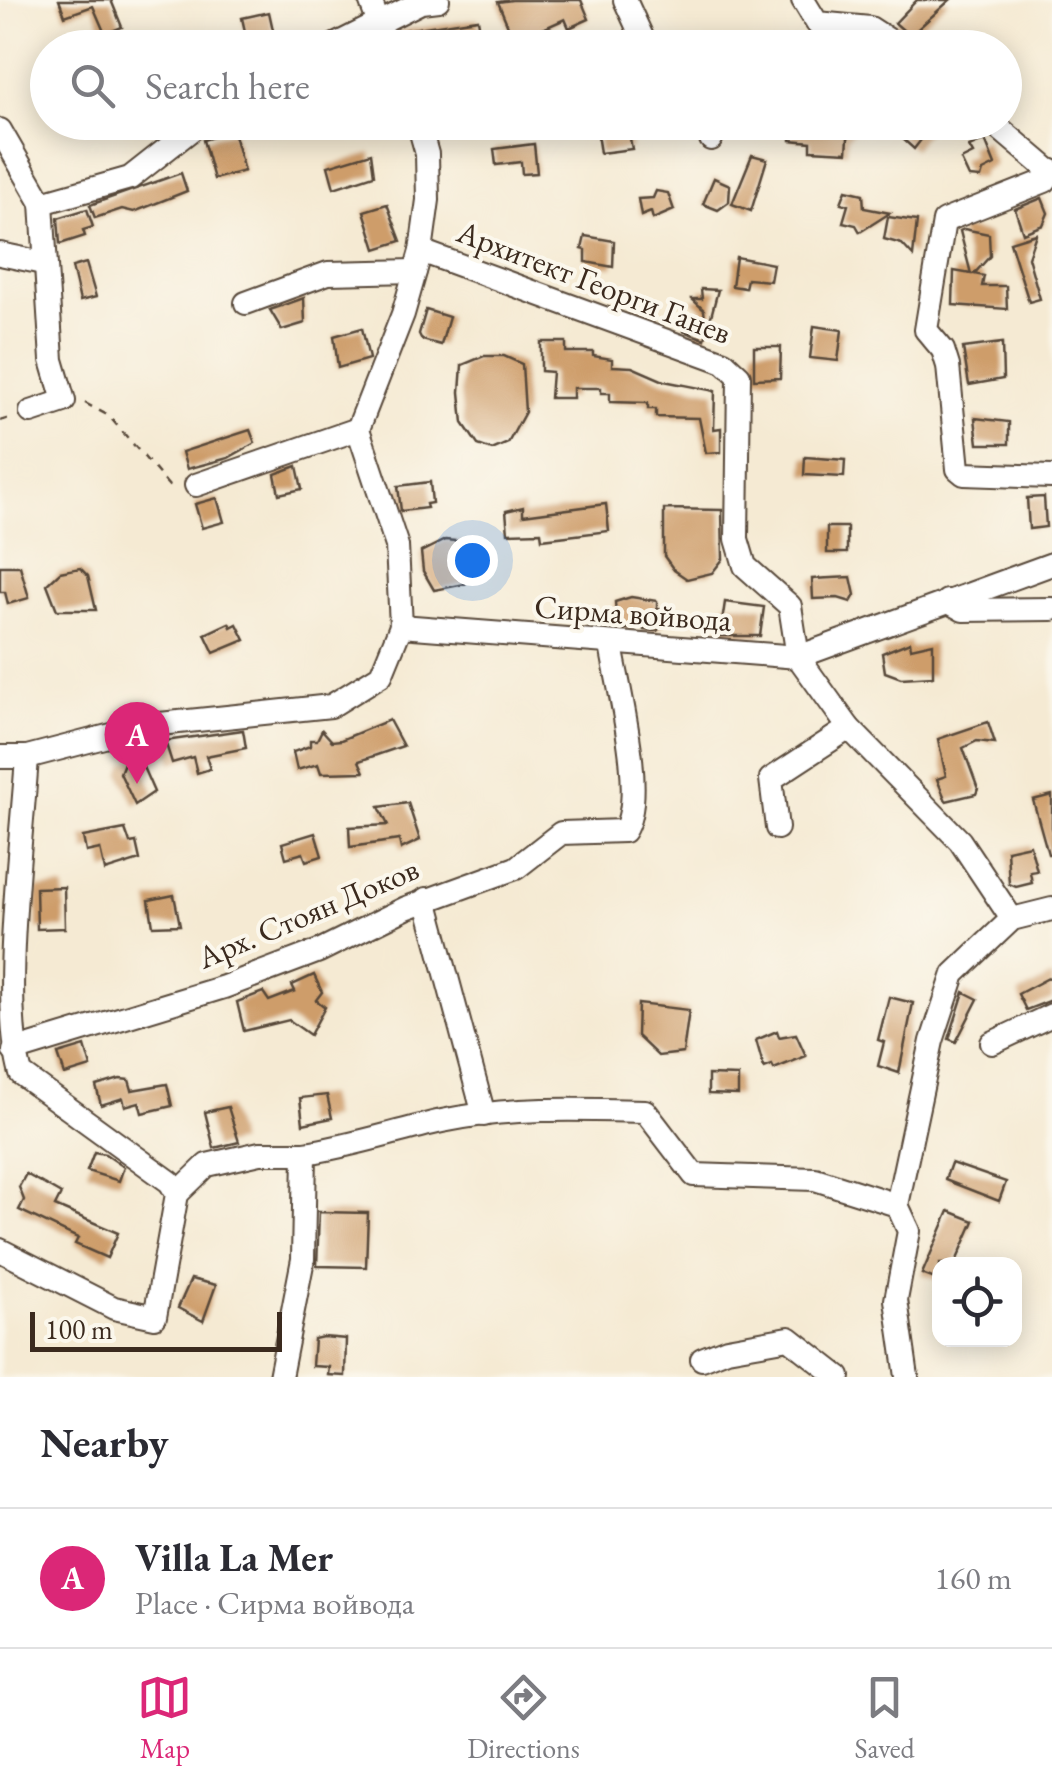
<!DOCTYPE html>
<meta charset="utf-8">
<style>
body{margin:0;font-family:"EB Garamond",serif;background:#f2f2f3;color:#2b2b33}
.controls{position:absolute;right:30px;bottom:30px;display:grid;overflow:hidden;border-radius:20px;box-shadow:0 5px 25px #0003}
.controls button{width:90px;height:90px;display:grid;place-items:center;padding:0;border:0;border-bottom:2px solid #e1e1e2;background:#fff;color:#2b2b33;font:50px sans-serif}
.scale{position:absolute;left:30px;bottom:25px;width:252px;box-sizing:border-box;padding-left:10px;border:5px solid #3b2a1e;border-top:0;font-size:28px;line-height:35px;white-space:nowrap;color:#3b2a1e;-webkit-text-stroke:8px #fbf7ec;paint-order:stroke}
.you{position:absolute;left:472px;top:560px;width:35px;height:35px;margin:-25px;border:8px solid #fff;border-radius:50%;background:#1a73e8;box-shadow:0 0 0 15px #1a73e833}
.badge{display:grid;place-items:center;width:65px;height:65px;border-radius:50%;background:#db2777;color:#fff;font-size:32px;font-weight:700}
.pin{position:absolute;translate:-50% -82px;filter:drop-shadow(0 2px 5px #0008)}
.pin::after{content:'';position:absolute;top:52px;width:35px;height:30px;background:inherit;clip-path:polygon(0 0,100% 0,50% 100%)}
.list{margin:0;padding:0;list-style:none}
h2{display:flex;justify-content:space-between;align-items:center;height:130px;margin:0;padding:0 40px;font-size:42px}
h2 small{font-size:32px;font-weight:400;color:#7c7c81}
.list li{display:grid;grid-template-columns:65px 1fr auto;gap:30px;align-items:center;box-sizing:border-box;height:140px;padding:0 40px;border-top:2px solid #e1e1e2}
.list b{display:block;font-size:38px;white-space:nowrap}
.list p{margin:0;font-size:32px;white-space:nowrap;color:#7c7c81}
.list em{font-size:32px;font-style:normal;color:#7c7c81}
.icon{flex:none;width:55px;height:55px;fill:none;stroke:currentColor;stroke-width:2;stroke-linecap:round;stroke-linejoin:round}
.map{position:relative;flex:none;width:1052px;height:1377px;overflow:hidden}
.search{position:absolute;background:#fff;box-shadow:0 5px 25px #0003;left:30px;right:30px;top:30px;height:110px;display:flex;align-items:center;gap:25px;box-sizing:border-box;padding:0 35px;border-radius:55px;color:#7c7c81;font-size:38px}
.sheet{height:270px;background:#fff}
nav{display:flex;justify-content:space-around;align-items:center;box-sizing:border-box;height:140px;border-top:2px solid #e1e1e2;background:#fff;font-size:28px;color:#7c7c81}
nav a{display:grid;justify-items:center;gap:5px}
nav .on{color:#db2777}
.map>svg:first-child{display:block}
</style>
<div class="map">
<svg width="1052" height="1377" viewBox="0 0 1052 1377">
<rect width="100%" height="100%" fill="#fbf7ec"/>
<filter id="ink" filterUnits="userSpaceOnUse"><feTurbulence type="fractalNoise" baseFrequency=".01" numOctaves="2"/><feDisplacementMap in="SourceGraphic" scale="20" xChannelSelector="R" yChannelSelector="G"/><feConvolveMatrix kernelMatrix="1 2 1 2 8 2 1 2 1" color-interpolation-filters="sRGB"/></filter>
<filter id="wash" filterUnits="userSpaceOnUse"><feTurbulence type="fractalNoise" baseFrequency=".0048" numOctaves="4" result="noise"/><feDisplacementMap in="SourceGraphic" scale="40" xChannelSelector="R" yChannelSelector="G"/><feGaussianBlur stdDeviation="2.25" result="paint"/><feColorMatrix in="noise" values="0 0 0 0 0 0 0 0 0 0 0 0 0 0 0 0 0 1.4 0 .05"/><feComposite in="paint" operator="in"/></filter>
<g filter="url(#wash)">
<rect width="100%" height="100%" fill="#f5ead3"/>
<g id="blocks">
<g fill="#ce9d6a">
<path d="M59 0H111L122 27 105 34 93 6 65 16Z"/>
<path d="M512 0H581L589 19 569 28 565 19 536 32 542 44 517 48 498 2Z"/>
<path d="M917 0H950L910 36 895 23Z"/>
<path d="M269 12 275 39 248 45 242 18Z"/>
<path d="M478 19 483 48H454L453 40 403 48 398 31Z"/>
<path d="M791 122H823L861 124 848 138 847 152 811 150V142L791 140Z"/>
<path d="M884 122H916L927 132 914 149Z"/>
<path d="M233 131 244 171 214 179 203 140Z"/>
<path d="M621 131 629 133 632 149 600 153 597 134Z"/>
<path d="M985 140 995 165 983 171 981 178 969 177 961 160 973 154 969 147Z"/>
<path d="M534 144 537 173 522 174 521 162 496 165 494 149Z"/>
<path d="M371 153 374 175 334 188 328 166Z"/>
<path d="M752 155 767 159 751 211 732 204Z"/>
<path d="M181 173 187 191 134 212 122 209 95 218 90 205Z"/>
<path d="M714 178 730 185 729 202 718 210 703 204Z"/>
<path d="M846 190 863 194 864 208 890 213 860 232 856 225 843 222 848 205 841 203Z"/>
<path d="M656 191 668 193 674 210 653 219 651 212 641 216 638 199 653 198Z"/>
<path d="M1042 198 1048 213 1043 225 1023 233 1015 209Z"/>
<path d="M387 204 401 241 376 249 364 211Z"/>
<path d="M87 209 93 227 83 230 85 236 60 244 58 218Z"/>
<path d="M888 217 917 221 913 256 902 244 884 239Z"/>
<path d="M964 229 989 234 990 256 974 274 984 276 982 286H1006L1007 309 953 305 954 271 971 274 960 231Z"/>
<path d="M1036 234 1028 257 1040 299 1029 302 1010 242Z"/>
<path d="M585 236 614 241 613 267 586 262V250L582 249Z"/>
<path d="M736 257 773 264 770 281 747 279 745 288 732 286Z"/>
<path d="M86 263 96 297 80 301 72 267Z"/>
<path d="M701 289 718 290 705 339 683 331H706L704 310 692 299H702Z"/>
<path d="M304 298 305 323 282 330 270 310Z"/>
<path d="M426 310 449 317 441 345 422 340 419 334Z"/>
<path d="M814 326 842 330 838 361 810 358Z"/>
<path d="M362 328 369 359 338 368 334 336Z"/>
<path d="M541 342H566V352H593V356L612 359V366L632 367 664 381 715 391 714 429 721 428V452L706 453 699 418 656 417V409H648V403L610 402V393H601V388H573V398H550L552 372 541 371Z"/>
<path d="M1002 343 1003 379 969 385 963 348Z"/>
<path d="M754 347H781L780 378 754 379Z"/>
<path d="M484 356H504L522 364 525 412 508 443 492 450 478 445 463 423 460 392 462 365Z"/>
<path d="M975 418 1009 422V444H978Z"/>
<path d="M250 430 255 443 228 458 187 469 182 452Z"/>
<path d="M805 457 845 460 844 477 804 475Z"/>
<path d="M297 466 302 489 279 494 275 474Z"/>
<path d="M430 482 432 503 426 504 427 508 401 511 398 486Z"/>
<path d="M1044 497 1046 527 1029 529 1027 498Z"/>
<path d="M217 498 224 522 202 528 195 504Z"/>
<path d="M606 504 609 531 542 539 541 532 508 533 506 511 523 507V515Z"/>
<path d="M664 509 722 510 723 559 712 573 687 579 674 570 664 556Z"/>
<rect x="827" y="527" width="20" height="26"/>
<path d="M445 540 465 542 470 555 463 568 465 584 434 590 423 571 421 552Z"/>
<path d="M0 566H20L29 598 8 604 5 592H0Z"/>
<path d="M80 568 88 576 96 610H57L47 584 60 572Z"/>
<path d="M851 577 855 595 851 602 838 598 813 599 812 579Z"/>
<path d="M631 597 657 601V609H666V621L657 631 644 630 637 617 629 629 617 628 615 602Z"/>
<path d="M725 602 764 607 760 636H720Z"/>
<path d="M229 623 231 627 237 624 245 640 214 653 205 634Z"/>
<path d="M910 642 911 648 933 643V676L901 678 885 672 882 653Z"/>
<path d="M389 720 403 746 359 761 364 772 321 773 318 764 297 770 293 752 310 746V740H317L322 730 332 741 341 740Z"/>
<path d="M988 722 995 743 977 741 963 748 978 789 976 794 946 801 937 779 946 776 938 739Z"/>
<path d="M243 730 246 748 206 756 210 769 197 773 193 757 172 763 165 741Z"/>
<path d="M139 758 154 792 135 805 120 773 124 763Z"/>
<path d="M1052 795V854H1048L1033 800Z"/>
<path d="M408 803 420 840 401 849 399 840 350 847 349 827 388 825 379 807Z"/>
<path d="M125 829 130 843 136 842 140 860 105 871 100 849 86 852 83 837Z"/>
<path d="M315 833 322 856 306 861 303 853 286 858 282 843Z"/>
<path d="M1030 845 1037 871 1030 872 1032 883 1016 887 1009 884 1007 850Z"/>
<path d="M64 887 65 928 37 929 36 888Z"/>
<path d="M174 895 180 925 153 926 149 900Z"/>
<path d="M314 975 322 992 316 1000 325 1007 310 1035 289 1020 244 1031 237 1002 263 992 269 1001 295 991 292 985Z"/>
<path d="M1052 976V1000L1026 1010 1018 994Z"/>
<path d="M964 992 978 999 956 1042 949 1039Z"/>
<path d="M889 997 913 1003 899 1073 878 1066 884 1042 878 1040Z"/>
<path d="M638 1004 689 1010 683 1053 658 1056 637 1036Z"/>
<path d="M777 1031 779 1037 796 1034 806 1056 774 1069 772 1065 764 1068 756 1040Z"/>
<path d="M85 1046 91 1067 65 1075 58 1054Z"/>
<path d="M708 1075 738 1076V1095L708 1094Z"/>
<path d="M120 1079 129 1080 132 1090 167 1084 172 1106 142 1113 139 1102 125 1106 123 1098 101 1105 96 1086Z"/>
<path d="M327 1095 332 1118 303 1124 300 1098Z"/>
<path d="M228 1107 239 1142 214 1148 205 1112Z"/>
<path d="M94 1152 105 1154 124 1167 119 1181 87 1171Z"/>
<path d="M951 1163 1006 1182 999 1201 945 1180Z"/>
<path d="M26 1174 61 1194 55 1206 118 1233 107 1258 75 1244 78 1238 19 1210 24 1200 19 1187Z"/>
<path d="M949 1211 974 1221 955 1264H940V1281L922 1274Z"/>
<path d="M319 1212 368 1213 366 1267 317 1266Z"/>
<path d="M191 1279 216 1285 203 1321 178 1308Z"/>
<path d="M323 1337 346 1339 345 1376 328 1375 329 1367 312 1366 314 1339Z"/>
</g>
</g>
</g>
<g filter="url(#ink)">
<use href="#blocks" fill-opacity="0" stroke="#574739" stroke-width="2.5"/>
<g fill="none" stroke-linecap="round" stroke-linejoin="round">
<g stroke="#574739" stroke-width="26">
<g id="minor">
<path d="M370 0 388 48"/>
<path d="M625 0 647 48"/>
<path d="M803 0 817 23 870 28 901 48"/>
<path d="M329 48 421 2 438 0"/>
<path d="M992 122 1052 173"/>
<path d="M0 130 42 203 130 178 201 122"/>
<path d="M711 139V122"/>
<path d="M1052 171 1045 181 944 221 926 330 943 350 948 366 958 469 964 474 1052 477"/>
<path d="M421 251 724 362 739 376 737 539 745 566 790 606 798 657 849 728 960 841 1012 919"/>
<path d="M0 254 43 263"/>
<path d="M246 303 328 273 415 271"/>
<path d="M31 412 64 401 52 360 42 203"/>
<path d="M196 485 358 429"/>
<path d="M947 601 963 610 1052 609"/>
<path d="M401 626 397 546 358 429 403 314 421 251 428 200 427 154 418 122"/>
<path d="M0 757H27L150 725 331 706 381 675 401 626 798 657 1052 564"/>
<path d="M777 828 771 779 849 728"/>
<path d="M426 899 484 1115"/>
<path d="M992 1043 1052 1015"/>
<path d="M14 1051 224 987 319 951 406 908 516 868 561 833 624 831C647 795 618 688 611 645"/>
<path d="M177 1194 207 1165 260 1153H305"/>
<path d="M897 1205 932 1041 954 974 1012 919 1052 909"/>
<path d="M0 1250 114 1308 155 1317 177 1194 170 1182 21 1074C0 1001 22 839 27 757"/>
<path d="M702 1359 727 1349 789 1338 839 1377"/>
<path d="M280 1377 303 1259 305 1153C352 1146 396 1131 442 1121 508 1107 577 1109 645 1111L694 1175 815 1179 897 1205 909 1231 896 1300 907 1377"/>
</g>
</g>
<g stroke="#574739" stroke-width="2.5" stroke-dasharray="8 8" stroke-linecap="butt">
<path d="M85 403 109 416 169 486 176 488"/>
<path d="M0 421 13 417"/>
</g>
<use href="#minor" stroke="#fff" stroke-width="22"/>
</g>
</g>
<g text-anchor="middle" dominant-baseline="central" stroke-width="8" stroke-linejoin="round" paint-order="stroke">
<g font-size="32" fill="#3b2a1e" stroke="#fbf7ec">
<text transform="translate(594 282) rotate(21)">Архитект Георги Ганев</text>
<text transform="translate(633 613) rotate(4)">Сирма войвода</text>
<text transform="translate(308 913) rotate(-23)">Арх. Стоян Доков</text>
</g>
</g>
</svg>
<div class="controls">
<button><svg class="icon" aria-label="locate" viewBox="0 0 24 24"><circle cx="12" cy="12" r="6"/><path d="M12 2v4M12 18v4M2 12h4M18 12h4"/></svg></button>
</div>
<div class="scale">100 m</div>
<div class="you"></div>
<div class="pin badge" style="left:137px;top:784px">A</div>
<div class="search"><svg class="icon" aria-label="search" viewBox="0 0 24 24"><circle cx="10" cy="10" r="6"/><path d="M15 15l6 6"/></svg>Search here</div>
</div>
<section class="sheet">
<h2>Nearby<small></small></h2>
<ul class="list">
<li><span class="badge">A</span><div><b>Villa La Mer</b><p>Place · Сирма войвода</p></div><em>160 m</em></li>
</ul>
</section>
<nav>
<a class="on"><svg class="icon" aria-label="map" viewBox="0 0 24 24"><path d="M3 6l6-2 6 2 6-2v14l-6 2-6-2-6 2zM9 4v14M15 6v14"/></svg>Map</a>
<a><svg class="icon" aria-label="directions" viewBox="0 0 24 24"><path d="M12 3l9 9-9 9-9-9zM9 14v-3h6M13 9l2 2-2 2"/></svg>Directions</a>
<a><svg class="icon" aria-label="saved" viewBox="0 0 24 24"><path d="M7 4h10v16l-5-4-5 4z"/></svg>Saved</a>
</nav>
